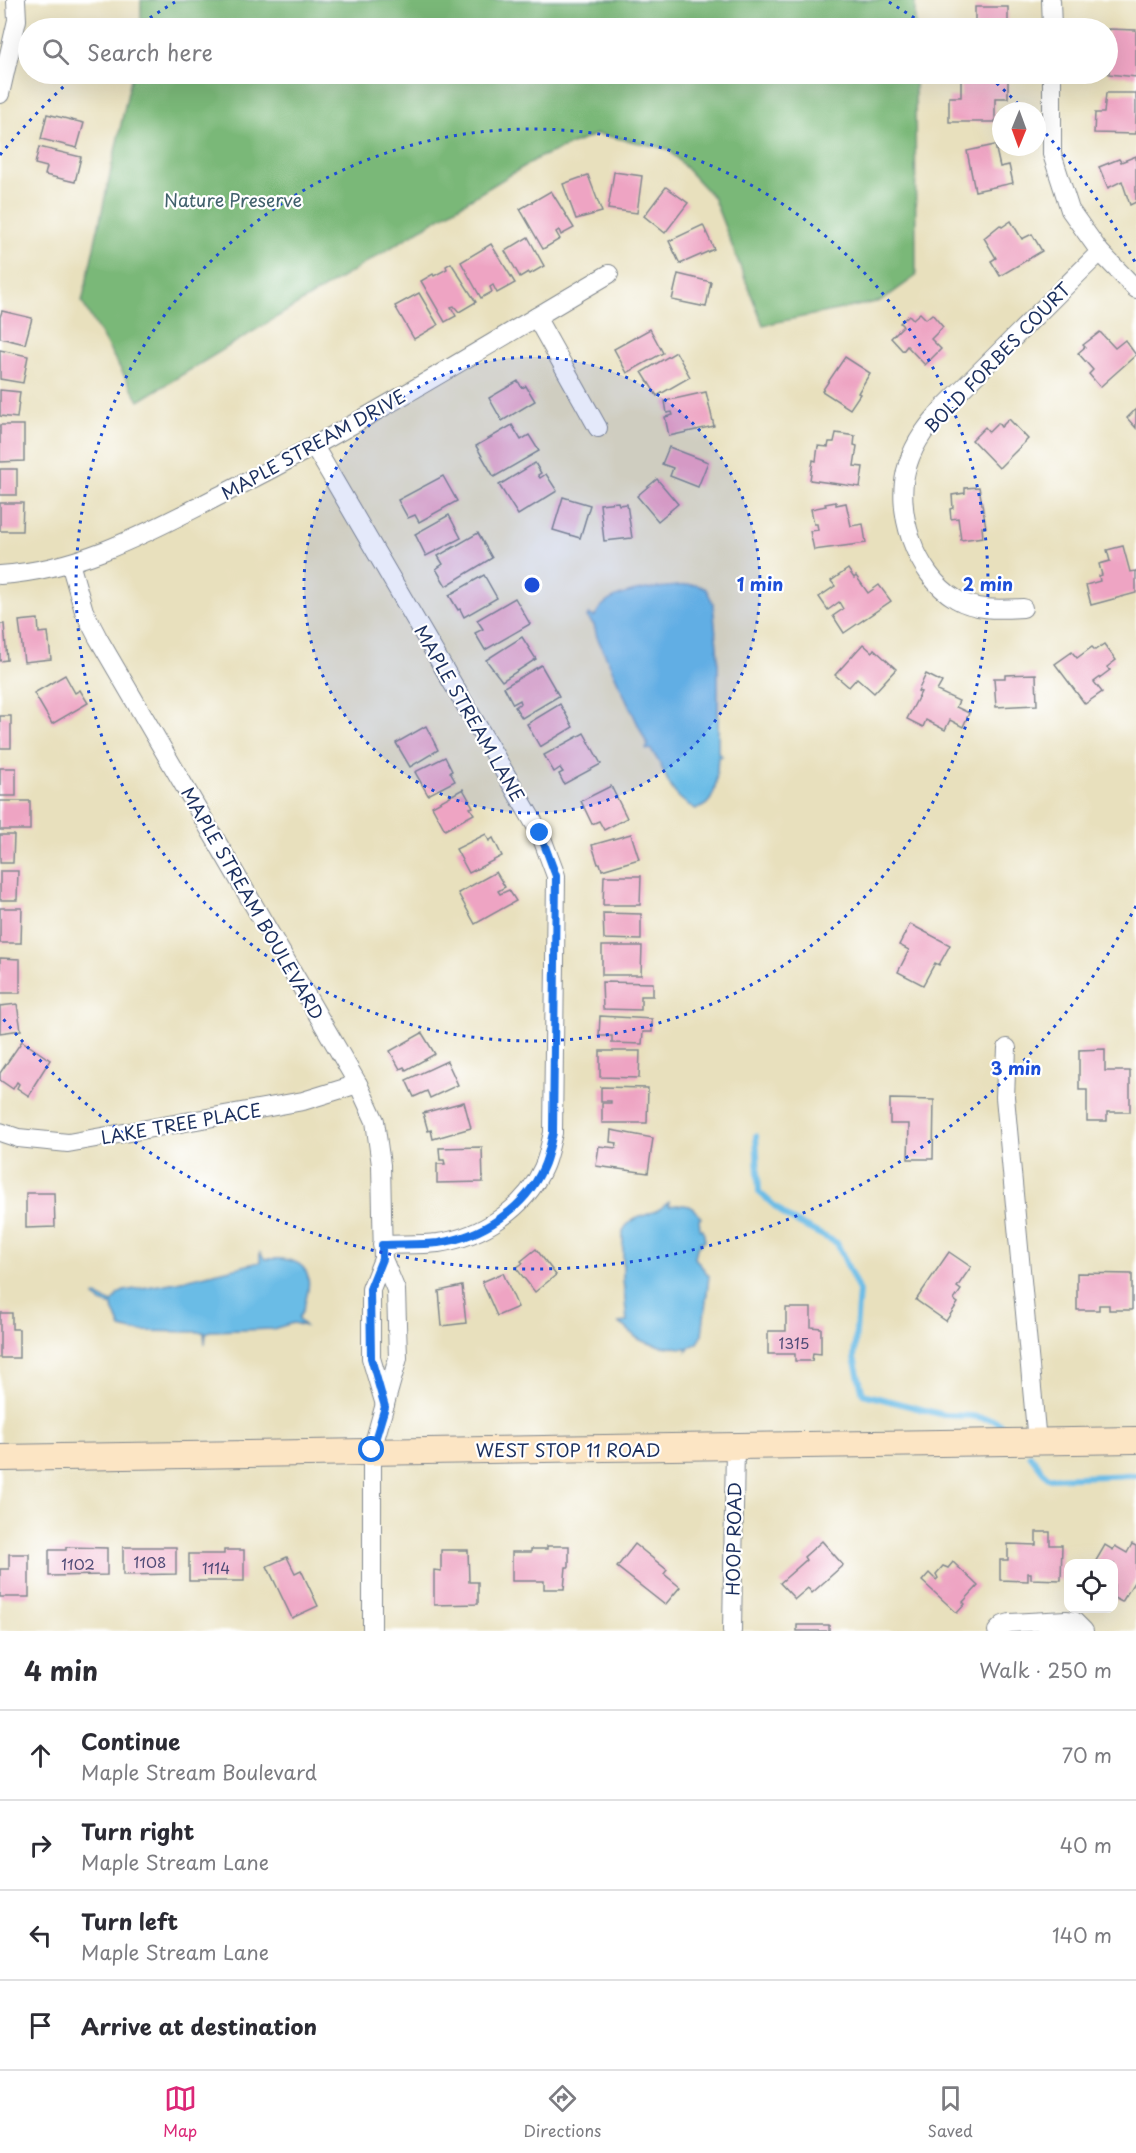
<!DOCTYPE html>
<meta charset="utf-8">
<style>
body{margin:0;font-family:"Playpen Sans",sans-serif;background:#f7f7f7;color:#2b2b33}
.controls{position:absolute;right:18px;bottom:18px;display:grid;overflow:hidden;border-radius:12px;box-shadow:0 6px 24px #0002}
.controls button{width:54px;height:54px;display:grid;place-items:center;padding:0;border:0;border-bottom:2px solid #e1e1e2;background:#fff;color:#2b2b33;font:30px sans-serif}
.compass{position:absolute;left:992px;top:102px;width:54px;height:54px;border-radius:50%;background:#fff;box-shadow:0 6px 24px #0002;rotate:181deg}
.stop{position:absolute;width:18px;height:18px;margin:-14px;border:4px solid #1a73e8;border-radius:50%;background:#fff}
.stop.end{background:#1a73e8;border-color:#fff;box-shadow:0 2px 6px #0008}
.list{margin:0;padding:0;list-style:none}
h2{display:flex;justify-content:space-between;align-items:center;height:78px;margin:0;padding:0 24px;font-size:26px}
h2 small{font-size:20px;font-weight:400;color:#7c7c81}
.list li{display:grid;grid-template-columns:39px 1fr auto;gap:18px;align-items:center;box-sizing:border-box;height:90px;padding:0 24px;border-top:2px solid #e1e1e2}
.list b{display:block;font-size:22px;white-space:nowrap}
.list p{margin:0;font-size:20px;white-space:nowrap;color:#7c7c81}
.list em{font-size:20px;font-style:normal;color:#7c7c81}
.icon{flex:none;width:33px;height:33px;fill:none;stroke:currentColor;stroke-width:2;stroke-linecap:round;stroke-linejoin:round}
.map{position:relative;flex:none;width:1136px;height:1631px;overflow:hidden}
.search{position:absolute;background:#fff;box-shadow:0 6px 24px #0002;left:18px;right:18px;top:18px;height:66px;display:flex;align-items:center;gap:15px;box-sizing:border-box;padding:0 21px;border-radius:33px;color:#7c7c81;font-size:22px}
.sheet{height:438px;background:#fff}
nav{display:flex;justify-content:space-around;align-items:center;box-sizing:border-box;height:84px;border-top:2px solid #e1e1e2;background:#fff;font-size:16px;color:#7c7c81}
nav a{display:grid;justify-items:center;gap:3px}
nav .on{color:#db2777}
.map>svg:first-child{display:block}
</style>
<div class="map">
<svg width="1136" height="1631" viewBox="0 0 1136 1631">
<rect width="100%" height="100%" fill="#fff"/>
<filter id="ink" filterUnits="userSpaceOnUse"><feTurbulence type="fractalNoise" baseFrequency=".0167" numOctaves="2"/><feDisplacementMap in="SourceGraphic" scale="12" xChannelSelector="R" yChannelSelector="G"/><feConvolveMatrix kernelMatrix="1 2 1 2 8 2 1 2 1" color-interpolation-filters="sRGB"/></filter>
<filter id="wash" filterUnits="userSpaceOnUse"><feTurbulence type="fractalNoise" baseFrequency=".008" numOctaves="4" result="noise"/><feDisplacementMap in="SourceGraphic" scale="24" xChannelSelector="R" yChannelSelector="G"/><feGaussianBlur stdDeviation="1.35" result="paint"/><feColorMatrix in="noise" values="0 0 0 0 0 0 0 0 0 0 0 0 0 0 0 0 0 1.4 0 .05"/><feComposite in="paint" operator="in"/></filter>
<g filter="url(#wash)">
<rect width="100%" height="100%" fill="#e8e0bd"/>
<g fill="#7ab878" stroke="#4a746b" stroke-width="1.5">
<rect x="141" y="0" width="774" height="28"/>
<path d="M132 74H915L916 276 881 301 763 325 713 197 668 149 597 134 538 158 139 401 82 302Z"/>
</g>
<g fill="#6bbce6" stroke="#4376a2" stroke-width="1.5">
<path d="M688 585H697L706 589 713 603 718 658V753L722 756 718 757C716 776 719 805 696 809 663 793 670 772 650 749L647 750 646 749 648 746 597 637 594 625 587 617 589 614 594 617C597 614 599 608 603 605 621 588 664 588 688 585Z"/>
<path d="M669 1202V1206C685 1204 692 1203 701 1218L699 1219 700 1229H703L705 1241 700 1242 702 1244 697 1248 695 1258 709 1276 702 1335 698 1343 690 1347 687 1351V1348C671 1347 651 1347 637 1338 629 1333 629 1327 618 1323L627 1322 623 1279V1231C631 1215 648 1217 661 1208 664 1206 666 1204 669 1202Z"/>
<path d="M260 1253 265 1259C291 1257 315 1262 307 1295 305 1303 304 1311 299 1317V1320L305 1326 293 1323 273 1329 210 1331 206 1333 205 1344 204 1332 132 1331 121 1328 112 1306 101 1302 94 1297 95 1295 112 1303 118 1294 124 1291 177 1282 260 1262Z"/>
</g>
<g fill="none" stroke-linecap="round" stroke-linejoin="round">
<g stroke="#6bbce6" stroke-width="6">
<path d="M756 1136 759 1192 788 1218 837 1243 859 1291 854 1358 863 1394 944 1415 971 1416 995 1420 1008 1432"/>
<path d="M1030 1455 1048 1478 1136 1475"/>
</g>
</g>
<g id="blocks">
<g fill="#eea4c3">
<path d="M975 7H1008V27L975 28Z"/>
<path d="M1108 29 1136 30V77L1109 74 1110 52H1108Z"/>
<path d="M986 74H1008V98H995V122H949V97H961V78H986Z"/>
<path d="M1106 93H1136V134L1094 133 1095 113H1104Z"/>
<path d="M47 114 84 123 77 148 41 139Z"/>
<path d="M995 145 1000 167 1009 165 1013 183 975 191 967 151Z"/>
<path d="M39 147 81 157 75 182 45 175 47 167 35 164Z"/>
<path d="M1136 156V202L1130 205 1122 181 1108 188 1099 167 1119 159 1121 162Z"/>
<path d="M614 172 642 176 637 213 608 209Z"/>
<path d="M588 175 602 212 576 219 563 184Z"/>
<path d="M666 187 688 203 665 233 644 216Z"/>
<path d="M551 191 574 228 561 235 559 230 556 232 560 239 543 249 520 209Z"/>
<path d="M1011 221 1022 239 1032 234 1042 251 1000 276 991 261 996 258 984 238 1000 225 1002 227Z"/>
<path d="M703 225 714 249 680 264 669 241Z"/>
<path d="M528 237 544 266 530 274 528 272 520 277 505 251Z"/>
<path d="M491 244 515 283 497 293 493 285 490 287 492 292 481 298 461 262Z"/>
<path d="M451 263 476 302 459 312 454 306 451 307 456 316 445 322 421 281 433 274 434 276 447 269 446 266Z"/>
<path d="M678 274 711 282 706 307 672 300Z"/>
<path d="M419 293 438 325 414 339 395 306Z"/>
<path d="M2 311 32 318 25 344 0 338V317Z"/>
<path d="M920 313 926 319 932 314 943 327 931 339 941 349 925 365 907 346 903 351 891 338 903 326 900 323 909 315 913 319Z"/>
<path d="M650 329 663 353 627 373 614 349Z"/>
<path d="M1100 332 1115 348 1125 340 1136 355 1100 387 1089 374 1093 370 1078 353 1085 347 1083 345Z"/>
<path d="M0 350 28 356 23 383 0 379Z"/>
<path d="M676 352 690 377 657 396 642 372Z"/>
<path d="M845 357 870 373 858 393 860 394 850 409 822 391Z"/>
<path d="M518 381 522 388 526 386 535 401 502 421 489 398Z"/>
<path d="M0 390 20 392 17 418 0 416Z"/>
<path d="M706 392 714 426 669 436 665 417 673 415 672 412 667 413 665 401Z"/>
<path d="M1136 409V428L1127 418Z"/>
<path d="M1009 419 1028 439 999 468 972 440 985 427 989 432 998 423 1001 427Z"/>
<path d="M0 425H24V461L0 462Z"/>
<path d="M512 425 521 440 529 435 539 451 494 477 476 446Z"/>
<path d="M836 433 855 436 854 445 857 446 854 466 863 467 860 487 810 480 813 460 816 461 818 446 828 447 829 442H834Z"/>
<path d="M669 447 708 462 698 487 670 476 673 468 662 464Z"/>
<path d="M535 463 541 473 538 475 540 478 546 474 557 491 518 515 499 485Z"/>
<rect x="0" y="469" width="17" height="26"/>
<path d="M443 476 457 501 419 522 415 515 408 518 398 500Z"/>
<path d="M657 479 678 504 658 521 637 496Z"/>
<path d="M979 487 986 527H982L983 537 961 540 958 518 951 519 950 509 953 508 952 495 965 493V488Z"/>
<path d="M563 497 590 505 580 538 553 530Z"/>
<path d="M618 502 619 505 627 504 632 538 604 541 600 504Z"/>
<path d="M836 502V505L846 503 851 526 863 524 866 543 814 550 810 531 818 530 817 524H814L811 509 826 506 825 504Z"/>
<path d="M0 503H23L22 531H0Z"/>
<path d="M449 515 461 538 426 556 415 534Z"/>
<path d="M478 533 492 558 446 586 436 569 443 564 438 556Z"/>
<path d="M1123 546 1130 572 1136 571V593L1091 605 1086 585 1100 581 1099 576 1102 575 1099 564 1110 561 1107 550Z"/>
<path d="M848 569 854 578 856 576 868 593 879 585 891 601 844 633 833 616 843 609 839 602 828 610 819 597 835 586 831 581Z"/>
<path d="M484 575 497 598 464 617 460 609 458 610 449 595Z"/>
<path d="M515 598 530 624 485 650 475 633 483 629 477 620Z"/>
<path d="M38 619 39 633 48 632 51 659 24 662 19 621Z"/>
<path d="M0 624H4L7 660 0 661Z"/>
<path d="M522 637 536 659 502 681 486 660Z"/>
<path d="M863 644 872 652 874 649 896 669 874 693 857 678 849 687 835 675Z"/>
<path d="M1104 644 1116 660 1107 667 1110 670 1094 682 1102 692 1085 704 1055 664 1072 652 1077 658 1092 647 1095 650Z"/>
<path d="M541 665 559 696 522 718 515 707 521 703 520 700 513 704 504 687Z"/>
<path d="M926 674 942 682 937 691 959 701 956 707 969 713 963 727 950 720 945 730 926 720 923 727 907 719 921 692 918 691Z"/>
<path d="M1036 674 1037 705 996 707 994 678H1005V675Z"/>
<path d="M65 675 75 693 80 690 88 703 52 724 34 693Z"/>
<path d="M560 704 573 727 540 747 527 724Z"/>
<rect x="0" y="716" width="11" height="32"/>
<path d="M426 726 438 750 410 767 396 743Z"/>
<path d="M584 733 601 764 564 784 559 774 563 772 560 768 554 772 544 755Z"/>
<path d="M445 757 452 771 450 772 455 781 428 795 415 772Z"/>
<rect x="0" y="768" width="16" height="28"/>
<path d="M611 786 627 818 604 830 599 821 592 824 581 801Z"/>
<path d="M463 789 473 807 470 808 474 814 445 830 432 806Z"/>
<rect x="0" y="801" width="30" height="29"/>
<path d="M486 834 489 841 493 838 502 856 469 873 456 849Z"/>
<path d="M631 834 639 859 602 870 600 863 598 864 592 845Z"/>
<path d="M0 835H14L13 863H0Z"/>
<path d="M0 871H18L17 900H0Z"/>
<path d="M496 872 505 887 498 891 500 894 509 890 516 901 475 924 458 893Z"/>
<path d="M604 876H641L640 905H603Z"/>
<path d="M0 908H22L21 943H0Z"/>
<path d="M603 913 641 914V940L604 939Z"/>
<path d="M910 924 950 945 939 965 935 963 923 985 898 972 909 950 899 945Z"/>
<path d="M602 946H642L641 975H602Z"/>
<path d="M0 958 20 959V993H0Z"/>
<path d="M602 982 653 983V996H641V1010L603 1009Z"/>
<path d="M17 1004 21 1030 0 1033V1006Z"/>
<path d="M600 1016 652 1019V1032H643L642 1044 612 1043V1036H599Z"/>
<path d="M422 1033 435 1054 406 1070 404 1067 400 1069 390 1051Z"/>
<path d="M22 1041 50 1060 33 1087 34 1088 29 1096 17 1088 19 1084 17 1082 13 1089 0 1080V1073Z"/>
<path d="M1105 1049V1071H1130V1112H1107V1121H1087V1090H1079V1050Z"/>
<path d="M600 1051H640L639 1078 600 1077Z"/>
<path d="M447 1061 458 1085 430 1098 427 1091 414 1097 406 1080Z"/>
<path d="M601 1087 648 1088 647 1123H602V1103H611V1101H601Z"/>
<path d="M890 1099 934 1100 933 1159H908L909 1124H890Z"/>
<path d="M464 1102 471 1128 433 1139 431 1130 428 1131 423 1113Z"/>
<path d="M611 1130 653 1138 648 1173 596 1166 599 1146 616 1148 617 1143 610 1142Z"/>
<path d="M482 1147 483 1182 437 1183V1164H445L444 1160H440L439 1148Z"/>
<path d="M26 1193H54L55 1227 26 1228Z"/>
<path d="M536 1249 556 1275 535 1292 516 1268 523 1263 521 1261Z"/>
<path d="M949 1252 971 1267 957 1287 961 1290 954 1300 958 1303 946 1321 916 1300Z"/>
<path d="M503 1273 518 1307 497 1316 482 1282Z"/>
<path d="M1077 1273 1132 1274V1310H1109V1305H1099V1310H1077Z"/>
<path d="M462 1286 466 1323 442 1326 439 1291Z"/>
<path d="M786 1308H811V1327L821 1328V1354L813 1353 812 1361H795V1354H768V1331H786Z"/>
<path d="M0 1313H12V1329H19V1358H0Z"/>
<path d="M1036 1532H1050V1545H1062L1061 1580 1031 1579V1573H1028V1581L1000 1580V1560H1008V1544L1036 1545Z"/>
<path d="M822 1541 843 1565 812 1593 808 1588 795 1599 780 1583 806 1560 804 1557Z"/>
<path d="M635 1544 667 1570 664 1574 680 1587 665 1605 617 1567Z"/>
<path d="M1132 1544 1136 1546V1579L1122 1602 1114 1598V1564H1094L1105 1545 1113 1550 1115 1546 1127 1553Z"/>
<path d="M547 1546H569V1567H566L564 1589H544V1581H512V1552H531V1549H547Z"/>
<path d="M66 1547 107 1548V1575L49 1576V1550H66Z"/>
<path d="M123 1547H176V1574L123 1575Z"/>
<path d="M224 1550H244V1581H189V1554H224Z"/>
<path d="M441 1550H468L469 1582H478V1604L434 1605V1570L441 1571Z"/>
<path d="M9 1554H29V1597H0V1569H9Z"/>
<path d="M287 1557 295 1573 301 1570 318 1606 292 1618 267 1566Z"/>
<path d="M953 1562 978 1586 963 1602 965 1604 957 1613 922 1581 929 1573 936 1580 938 1578 936 1574 943 1566 948 1568Z"/>
<rect x="797" y="1625" width="32" height="6"/>
</g>
</g>
</g>
<g filter="url(#ink)">
<use href="#blocks" fill-opacity="0" stroke="#82888e" stroke-width="1.5"/>
<g fill="none" stroke-linecap="round" stroke-linejoin="round">
<g stroke="#82888e" stroke-width="20">
<g id="minor">
<path d="M1051 0 1052 28"/>
<path d="M1052 74V154L1070 210 1100 252 1136 289"/>
<path d="M0 94 17 20 16 0"/>
<path d="M536 317 598 428"/>
<path d="M314 446 540 833 556 876 553 1133C550 1144 548 1158 543 1168 525 1209 481 1237 438 1243 420 1245 400 1244 382 1245"/>
<path d="M70 563 84 611 98 638 358 1084 375 1121 381 1165 383 1259 396 1290 398 1358 372 1450V1631"/>
<path d="M0 575C81 570 150 531 221 495 354 428 481 349 609 274"/>
<path d="M1023 608C1000 609 976 611 956 599 915 575 893 508 908 464 915 441 929 424 945 406L1100 252"/>
<path d="M1007 1048 1005 1097 1037 1442"/>
<path d="M0 1132 18 1138 68 1143 303 1101 358 1084"/>
<path d="M383 1259 371 1289V1358L385 1405"/>
<path d="M732 1631 735 1447"/>
<path d="M997 1631 1003 1625 1010 1623 1066 1620 1074 1621 1084 1631"/>
</g>
</g>
<g stroke="#82888e" stroke-width="28">
<path id="secondary" d="M0 1458C379 1450 757 1447 1136 1440"/>
</g>
<use href="#minor" stroke="#fff" stroke-width="18"/>
<use href="#secondary" stroke="#fce5c4" stroke-width="26"/>
</g>
</g>
<g fill="none" stroke-linecap="round" stroke-linejoin="round" filter="url(#ink)">
<path stroke="#1a73e8" stroke-width="8" d="M372 1450 385 1407 371 1358 370 1289 382 1259V1245C400 1244 420 1245 438 1243 481 1237 525 1209 543 1168 548 1158 550 1144 553 1133L556 876 540 833"/>
</g>
<circle cx="532" cy="585" r="228" fill="#1d4ed8" fill-opacity=".12"/>
<g fill="none" stroke="#1d4ed8" stroke-width="3" stroke-dasharray="3 6">
<circle cx="532" cy="585" r="228"/>
<circle cx="532" cy="585" r="456"/>
<path d="M1136 906A684 684 0 0 1 0 1015M0 155A684 684 0 0 1 74 77M135 28A684 684 0 0 1 175 2M889 2A684 684 0 0 1 929 28M990 77A684 684 0 0 1 1024 110M1040 127A684 684 0 0 1 1136 264"/>
</g>
<g text-anchor="middle" dominant-baseline="central" stroke-width="4.5" stroke-linejoin="round" paint-order="stroke">
<g font-size="15" fill="#504c77">
<text x="794" y="1342">1315</text>
<text x="150" y="1561">1108</text>
<text x="78" y="1563">1102</text>
<text x="216" y="1567">1114</text>
</g>
<g font-size="18" fill="#41616c" stroke="#fff">
<text x="233" y="199">Nature Preserve</text>
</g>
<g font-size="18" fill="#1b2f5e" stroke="#fff">
<text transform="translate(997 357) rotate(-46)">BOLD FORBES COURT</text>
<text transform="translate(313 444) rotate(-29)">MAPLE STREAM DRIVE</text>
<text transform="translate(470 713) rotate(60)">MAPLE STREAM LANE</text>
<text transform="translate(253 903) rotate(60)">MAPLE STREAM BOULEVARD</text>
<text transform="translate(181 1123) rotate(-10)">LAKE TREE PLACE</text>
<text x="568" y="1449">WEST STOP 11 ROAD</text>
<text transform="translate(733 1539) rotate(-89)">HOOP ROAD</text>
</g>
</g>
<circle cx="532" cy="585" r="9" fill="#1d4ed8" stroke="#fff" stroke-width="3"/>
<g font-size="18" text-anchor="middle" font-weight="bold" fill="#1d4ed8" stroke="#fff" stroke-width="4.5" stroke-linejoin="round" paint-order="stroke">
<text x="760" y="591">1 min</text>
<text x="988" y="591">2 min</text>
<text x="1016" y="1075">3 min</text>
</g>
</svg>
<div class="controls">
<button><svg class="icon" aria-label="locate" viewBox="0 0 24 24"><circle cx="12" cy="12" r="6"/><path d="M12 2v4M12 18v4M2 12h4M18 12h4"/></svg></button>
</div>
<svg class="compass" viewBox="-18 -18 36 36"><path d="M0-13l5 13h-10z" fill="#e53935"/><path d="M0 13l5-13h-10z" fill="#7c7c81"/></svg>
<div class="stop" style="left:372px;top:1450px"></div>
<div class="stop end" style="left:540px;top:833px"></div>
<div class="search"><svg class="icon" aria-label="search" viewBox="0 0 24 24"><circle cx="10" cy="10" r="6"/><path d="M15 15l6 6"/></svg>Search here</div>
</div>
<section class="sheet">
<h2>4 min<small>Walk · 250 m</small></h2>
<ul class="list">
<li><svg class="icon" aria-label="ahead" viewBox="0 0 24 24"><path d="M12 20V5M6 11l6-6 6 6"/></svg><div><b>Continue</b><p>Maple Stream Boulevard</p></div><em>70 m</em></li>
<li><svg class="icon" aria-label="right" viewBox="0 0 24 24"><path d="M7 20v-9h11M14 6l5 5-5 5"/></svg><div><b>Turn right</b><p>Maple Stream Lane</p></div><em>40 m</em></li>
<li><svg class="icon" aria-label="left" viewBox="0 0 24 24"><path d="M17 20v-9H6M10 6l-5 5 5 5"/></svg><div><b>Turn left</b><p>Maple Stream Lane</p></div><em>140 m</em></li>
<li><svg class="icon" aria-label="arrive" viewBox="0 0 24 24"><path d="M6 21V4h12l-3 4 3 4H6"/></svg><div><b>Arrive at destination</b></div></li>
</ul>
</section>
<nav>
<a class="on"><svg class="icon" aria-label="map" viewBox="0 0 24 24"><path d="M3 6l6-2 6 2 6-2v14l-6 2-6-2-6 2zM9 4v14M15 6v14"/></svg>Map</a>
<a><svg class="icon" aria-label="directions" viewBox="0 0 24 24"><path d="M12 3l9 9-9 9-9-9zM9 14v-3h6M13 9l2 2-2 2"/></svg>Directions</a>
<a><svg class="icon" aria-label="saved" viewBox="0 0 24 24"><path d="M7 4h10v16l-5-4-5 4z"/></svg>Saved</a>
</nav>
